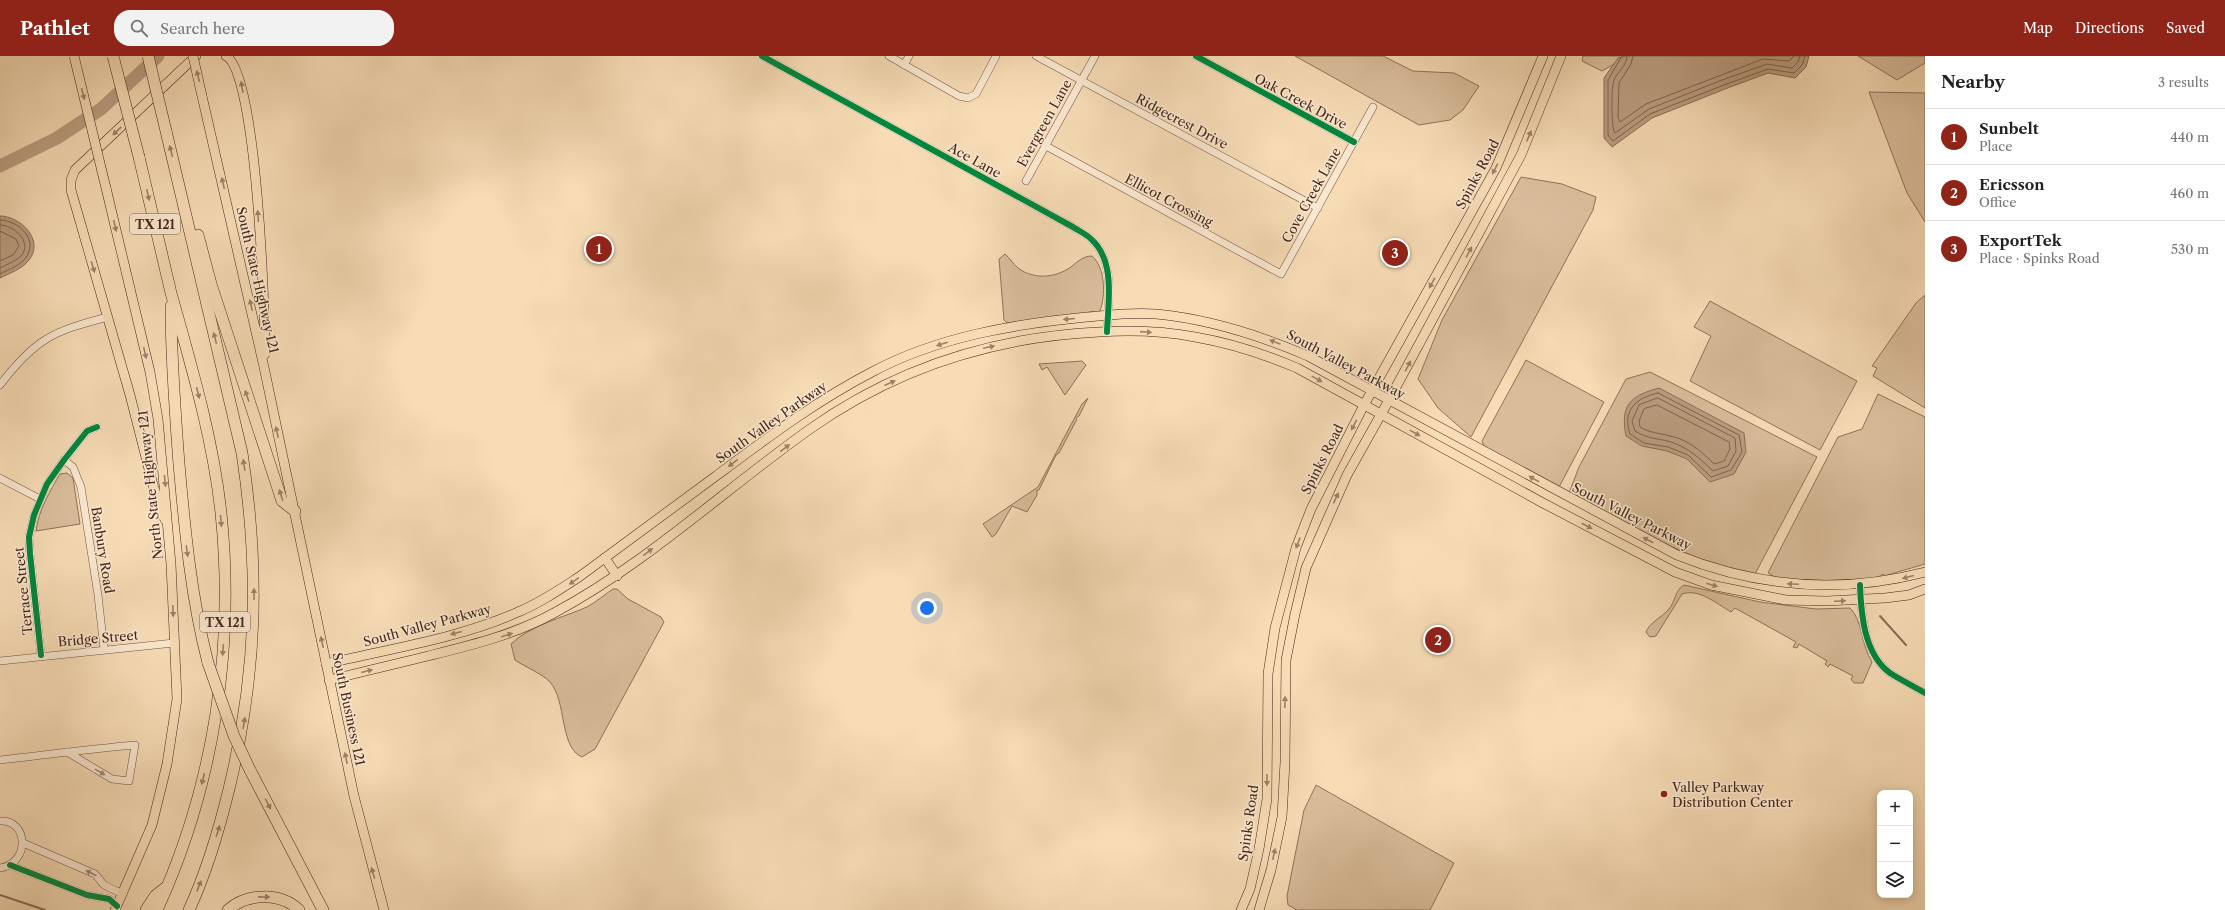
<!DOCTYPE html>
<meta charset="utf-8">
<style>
body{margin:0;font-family:"Libre Caslon Text",serif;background:#f2f2f2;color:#202124}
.controls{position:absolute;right:12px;bottom:12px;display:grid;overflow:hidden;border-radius:8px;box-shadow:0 2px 10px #0003}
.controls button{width:36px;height:36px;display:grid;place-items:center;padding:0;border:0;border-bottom:1px solid #e0e0e0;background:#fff;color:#202124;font:20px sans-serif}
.you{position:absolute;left:927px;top:552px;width:14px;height:14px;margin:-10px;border:3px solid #fff;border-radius:50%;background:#1a73e8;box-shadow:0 0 0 6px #1a73e833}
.badge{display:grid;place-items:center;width:26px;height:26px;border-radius:50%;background:#8f2418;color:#fff;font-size:13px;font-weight:700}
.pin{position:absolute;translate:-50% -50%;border:2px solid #fff;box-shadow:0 1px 4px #0006}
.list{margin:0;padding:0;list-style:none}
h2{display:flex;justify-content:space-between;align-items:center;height:52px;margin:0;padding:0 16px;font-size:17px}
h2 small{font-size:13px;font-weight:400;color:#757577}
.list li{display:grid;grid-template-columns:26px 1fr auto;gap:12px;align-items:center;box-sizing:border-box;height:56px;padding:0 16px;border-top:1px solid #e0e0e0}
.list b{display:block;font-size:15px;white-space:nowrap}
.list p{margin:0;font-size:13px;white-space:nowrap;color:#757577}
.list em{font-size:13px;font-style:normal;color:#757577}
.icon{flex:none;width:22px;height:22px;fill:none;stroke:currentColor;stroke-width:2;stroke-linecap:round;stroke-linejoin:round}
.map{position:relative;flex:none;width:1925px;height:854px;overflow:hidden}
header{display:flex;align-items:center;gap:24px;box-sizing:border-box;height:56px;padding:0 20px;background:#8f2418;color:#fff}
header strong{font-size:19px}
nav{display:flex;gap:22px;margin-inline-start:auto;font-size:14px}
.search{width:280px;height:36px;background:#f2f2f2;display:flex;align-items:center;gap:10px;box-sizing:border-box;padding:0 14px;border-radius:16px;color:#757577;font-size:15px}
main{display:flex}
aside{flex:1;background:#fff}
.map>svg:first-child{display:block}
</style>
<header>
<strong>Pathlet</strong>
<div class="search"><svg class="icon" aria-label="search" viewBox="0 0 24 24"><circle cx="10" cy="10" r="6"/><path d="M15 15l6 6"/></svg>Search here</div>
<nav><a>Map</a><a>Directions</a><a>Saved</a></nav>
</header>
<main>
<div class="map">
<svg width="1925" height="854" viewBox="0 0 1925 854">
<rect width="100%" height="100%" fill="#f7dcb6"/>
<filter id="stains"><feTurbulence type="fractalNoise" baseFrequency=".005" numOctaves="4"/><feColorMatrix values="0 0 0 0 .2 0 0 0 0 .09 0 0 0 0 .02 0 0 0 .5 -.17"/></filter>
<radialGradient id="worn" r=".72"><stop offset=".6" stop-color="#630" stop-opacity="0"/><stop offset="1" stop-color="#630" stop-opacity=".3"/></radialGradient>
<g fill="#d9bd9b" stroke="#90725a">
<path d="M1295 0H1383L1413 15 1454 17 1479 30 1463 54 1450 64 1419 69Z"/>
<path d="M1583 0H1629L1602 15 1582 5Z"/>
<path d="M1858 0H1925V7L1897 24Z"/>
<path d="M1869 36 1925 37V166L1907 137Z"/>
<path d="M1521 121 1562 128 1596 141 1593 154 1471 381 1438 352 1418 323 1442 264Z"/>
<path d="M1005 198C1010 202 1013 208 1018 212 1034 224 1055 222 1071 211 1077 206 1083 200 1092 200 1105 211 1106 239 1100 255L1093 258 1007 267 1004 264 999 203Z"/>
<path d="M1925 239V352L1873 320 1877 312 1872 310 1916 247Z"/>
<path d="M1710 245 1857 325 1820 394 1690 325 1711 280 1694 271Z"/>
<path d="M1526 304 1604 346 1558 433 1484 390 1482 385Z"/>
<path d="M1082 305 1086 309 1065 339 1047 311 1042 314 1039 308Z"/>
<path d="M1650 316 1817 401 1755 518 1718 511 1670 490 1569 437 1579 411 1626 323Z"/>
<path d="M1878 338 1925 361V508L1884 520 1883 518 1875 523 1815 527 1781 524 1768 517 1838 381 1862 373Z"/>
<path d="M1088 342 1079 360 1076 362 1077 363 1059 397 1056 399 1039 434H1037V439L1027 456 1012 450 996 478 992 481 983 468 1038 431 1082 348Z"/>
<path d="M67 417 73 422 80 468 36 475C39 453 49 437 60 418Z"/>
<path d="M1684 529 1760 546 1816 553 1850 552C1863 565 1861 589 1872 606L1863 627H1854L1851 623 1853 620 1830 608 1828 611 1825 608 1827 605 1799 588 1797 592 1793 591 1796 586 1735 552 1731 556C1717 548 1699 532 1682 538L1656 580 1650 581 1646 576C1650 566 1661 562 1668 554 1676 546 1674 535 1684 529Z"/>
<path d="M613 533H617L628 543 661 561 664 566 595 693 582 701C559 691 567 645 550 626 541 617 525 611 515 604L511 588C529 570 564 561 587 551 596 546 604 539 613 533Z"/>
<path d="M1316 729 1454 807 1430 854H1297L1288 849 1287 840 1304 754Z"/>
</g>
<g fill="#bb9e81" stroke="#8c6e57">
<path d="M1626 0H1809L1806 11 1795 22 1768 17 1725 33 1652 62 1612 91 1604 82V22L1618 2Z"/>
<path d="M0 160C20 160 45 184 29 204 22 213 10 217 0 222Z"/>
<path d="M1659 332 1744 377 1746 396 1734 418 1710 426 1687 403 1667 395 1642 390 1626 380C1620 349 1630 340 1659 332Z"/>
</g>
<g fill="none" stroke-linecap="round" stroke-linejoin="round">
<g stroke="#80624d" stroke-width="1">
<path d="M1622 0 1608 24V79L1613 85 1650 58 1724 29 1768 13 1794 17 1802 9 1805 0"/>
<path d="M1627 0C1627 10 1617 16 1614 24 1611 31 1611 73 1615 77L1649 53 1722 24 1767 8 1792 12 1798 6 1800 0"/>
<path d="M1633 0 1631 8 1619 27 1618 61 1620 66 1646 48 1763 3 1789 5 1794 0"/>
<path d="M0 164C17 164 38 182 27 200 22 209 9 213 0 218"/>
<path d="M0 169C13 169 32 185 22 199 17 205 7 208 0 212"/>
<path d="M0 175 16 183 19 190 13 199 0 205"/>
<path d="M1658 337 1739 379 1742 396 1731 414 1711 421 1688 399 1668 391 1644 387 1630 378C1622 354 1636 342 1658 337Z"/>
<path d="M1658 342 1735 382 1736 395 1728 410 1713 415C1699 402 1689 392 1671 386 1657 382 1648 383 1635 375L1632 365 1639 349Z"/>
<path d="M1657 349 1729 386 1730 393 1724 405 1714 408C1701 395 1689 384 1670 380 1659 377 1650 377 1640 371L1639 365 1644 353Z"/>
</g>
<g stroke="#8c6e57" stroke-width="2">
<path d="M1880 560 1906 589"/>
<path d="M0 839 45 854"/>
</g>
<path stroke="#bb9e81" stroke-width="13" d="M0 110 57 82 101 53 158 0"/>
<g stroke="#725440" stroke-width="8">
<g id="minor">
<path d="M762 0 1073 171C1079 175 1086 178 1091 183 1116 205 1108 247 1107 276"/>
<path d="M889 0 959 40 968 42 976 38 996 0"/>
<path d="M1036 0 1318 152"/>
<path d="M1196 0 1354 86"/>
<path d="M904 9 909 0"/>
<path d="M1046 90 1281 218 1373 51"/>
<path d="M1026 125 1095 0"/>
<path d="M0 329C35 283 53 275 108 261"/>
<path d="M64 404 73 411 81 431 98 539 104 593"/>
<path d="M0 422 40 443"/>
<path d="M1860 529C1861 558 1864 598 1890 617 1901 624 1913 630 1925 637"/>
<path d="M41 599 30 498 29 481 34 459 47 428 64 404 87 375 97 371"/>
<path d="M0 605 174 587"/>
<path d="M0 704C45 699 90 693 135 689L129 725 112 723 67 696"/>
<path d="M0 765C28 763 31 807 0 812"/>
<path d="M23 787 95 818 104 829 123 838"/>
<path d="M10 809 87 839 109 843 117 850"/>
</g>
</g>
<g stroke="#462619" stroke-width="10">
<g id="major">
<path d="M226 0C257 15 265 257 265 298"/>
<path d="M202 40 264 311 354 740 384 854"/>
<path d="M106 132 150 316 158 363 171 508 177 643 167 708 152 769 115 854"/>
<path d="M165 464 153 429 130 339 71 134V124L75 114 196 0"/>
<path d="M605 502 617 520"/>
<path d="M326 608C388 593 461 582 518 556 540 547 559 534 579 521 625 487 671 453 716 420 767 382 816 345 872 316 937 281 1014 268 1087 261 1110 259 1133 256 1156 258 1210 263 1259 279 1308 300L1677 499C1757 531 1841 538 1925 516"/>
<path d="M329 624C362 616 395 608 428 600 472 589 514 579 554 557 647 507 724 434 810 373 896 312 994 281 1099 276 1130 274 1164 275 1195 281 1230 287 1264 298 1297 312L1543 447 1675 516 1711 529 1786 544 1827 545 1885 542 1909 539 1925 533"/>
<path d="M1241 854 1250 833 1259 793 1267 743 1268 618 1275 572 1296 492 1311 453 1364 349 1496 112 1543 0"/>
<path d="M1259 854 1271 814 1282 761 1285 706 1286 604 1295 558 1306 512 1347 419 1389 344 1521 99 1561 0"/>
</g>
</g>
<g stroke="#462619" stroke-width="12">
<g id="highway">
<path d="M166 75 242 397C260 515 257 617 229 733 219 774 207 815 189 854"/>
<path d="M139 101C150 146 160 192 171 237 191 309 213 382 221 457 235 592 214 730 157 854"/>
<path d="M198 179 211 228 282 445 295 455"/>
<path d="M171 250C171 303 175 355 179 408 185 475 191 541 208 607"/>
<path d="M250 714 323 854"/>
<path d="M146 854 155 840 165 832"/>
<path d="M228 854C247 837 280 836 299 854"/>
</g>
</g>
<use href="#minor" stroke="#fae8d0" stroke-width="7"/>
<use href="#major" stroke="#f7dcb6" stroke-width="9"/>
<use href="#highway" stroke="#f7dcb6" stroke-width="11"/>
<g stroke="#462619" stroke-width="10" stroke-linecap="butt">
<g id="major-bridge">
<path d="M74 0 106 132"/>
<path d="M193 0 202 40"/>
</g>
</g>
<g stroke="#462619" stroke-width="12" stroke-linecap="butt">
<g id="highway-bridge">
<path d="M113 0 139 101"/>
<path d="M148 0 166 75"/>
<path d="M208 607 234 680 250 714"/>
</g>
</g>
<use href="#major-bridge" stroke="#f7dcb6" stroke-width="9"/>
<use href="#highway-bridge" stroke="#f7dcb6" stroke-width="11"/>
<g stroke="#fae8d0" stroke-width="8">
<g id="cycleway">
<path d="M762 0 1073 171C1079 175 1086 178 1091 183 1116 205 1108 247 1107 276"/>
<path d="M1196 0 1354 86"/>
<path d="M1860 529C1861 558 1864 598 1890 617 1901 624 1913 630 1925 637"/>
<path d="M41 599 30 498 29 481 34 459 47 428 64 404 87 375 97 371"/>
<path d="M10 809 87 839 109 843 117 850"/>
</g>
</g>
<use href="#cycleway" stroke="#00873e" stroke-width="6"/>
</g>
<defs><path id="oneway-solid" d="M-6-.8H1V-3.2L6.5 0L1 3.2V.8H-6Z"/></defs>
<g fill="#9e8168">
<use href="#oneway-solid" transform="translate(198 20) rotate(-104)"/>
<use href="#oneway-solid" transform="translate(242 31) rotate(-99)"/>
<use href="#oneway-solid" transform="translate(83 38) rotate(76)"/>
<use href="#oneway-solid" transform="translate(117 75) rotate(137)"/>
<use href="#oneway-solid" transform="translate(1529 80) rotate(-67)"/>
<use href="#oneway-solid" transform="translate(171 95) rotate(-104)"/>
<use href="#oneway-solid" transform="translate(1495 113) rotate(117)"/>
<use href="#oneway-solid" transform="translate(223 127) rotate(-103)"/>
<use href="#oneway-solid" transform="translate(148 139) rotate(77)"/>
<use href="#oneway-solid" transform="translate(258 160) rotate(-94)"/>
<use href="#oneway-solid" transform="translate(115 170) rotate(77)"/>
<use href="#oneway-solid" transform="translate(1469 196) rotate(-62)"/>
<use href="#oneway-solid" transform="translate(93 211) rotate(74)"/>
<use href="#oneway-solid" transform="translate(1432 227) rotate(119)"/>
<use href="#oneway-solid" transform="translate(251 249) rotate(-102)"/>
<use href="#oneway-solid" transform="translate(1069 263) rotate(175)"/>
<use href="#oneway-solid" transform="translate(1146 276) rotate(4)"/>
<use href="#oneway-solid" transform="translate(215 282) rotate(-104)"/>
<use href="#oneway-solid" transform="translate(1275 286) rotate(-158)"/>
<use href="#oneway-solid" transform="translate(942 288) rotate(162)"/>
<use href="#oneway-solid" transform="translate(989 291) rotate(-12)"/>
<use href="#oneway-solid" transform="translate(145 297) rotate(77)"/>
<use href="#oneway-solid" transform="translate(1408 310) rotate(-62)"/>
<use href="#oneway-solid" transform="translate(1317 323) rotate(29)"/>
<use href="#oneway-solid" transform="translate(890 327) rotate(-24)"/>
<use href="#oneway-solid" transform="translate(198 337) rotate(76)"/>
<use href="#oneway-solid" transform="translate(247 340) rotate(-109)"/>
<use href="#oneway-solid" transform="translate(1354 369) rotate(117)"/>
<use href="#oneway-solid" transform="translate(277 376) rotate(-102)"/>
<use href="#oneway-solid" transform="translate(1415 377) rotate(29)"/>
<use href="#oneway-solid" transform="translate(785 392) rotate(-37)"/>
<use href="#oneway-solid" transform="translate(733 407) rotate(143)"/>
<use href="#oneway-solid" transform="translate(244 409) rotate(-99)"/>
<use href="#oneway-solid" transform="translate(1534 423) rotate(-151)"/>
<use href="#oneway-solid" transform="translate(165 425) rotate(84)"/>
<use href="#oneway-solid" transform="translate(281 439) rotate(-107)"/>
<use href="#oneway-solid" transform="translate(1336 442) rotate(-65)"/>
<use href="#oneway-solid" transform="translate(221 465) rotate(85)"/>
<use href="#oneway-solid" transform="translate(1587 470) rotate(28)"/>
<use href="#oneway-solid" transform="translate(1648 484) rotate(-152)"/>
<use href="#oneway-solid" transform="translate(1298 487) rotate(111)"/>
<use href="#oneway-solid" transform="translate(187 495) rotate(82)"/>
<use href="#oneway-solid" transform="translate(648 496) rotate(-37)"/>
<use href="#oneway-solid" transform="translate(1908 521) rotate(165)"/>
<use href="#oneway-solid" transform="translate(574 525) rotate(146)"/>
<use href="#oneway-solid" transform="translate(1793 528) rotate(-177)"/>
<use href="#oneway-solid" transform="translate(1712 529) rotate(16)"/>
<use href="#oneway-solid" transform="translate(254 538) rotate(-90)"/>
<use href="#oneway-solid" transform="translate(1840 545) rotate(-2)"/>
<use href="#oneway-solid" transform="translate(173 555) rotate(88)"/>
<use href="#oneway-solid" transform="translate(456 577) rotate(166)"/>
<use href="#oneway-solid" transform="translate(507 579) rotate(-18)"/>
<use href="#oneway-solid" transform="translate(322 586) rotate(-102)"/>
<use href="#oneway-solid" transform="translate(223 594) rotate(94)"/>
<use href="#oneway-solid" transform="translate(367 615) rotate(-14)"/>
<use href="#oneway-solid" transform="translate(1285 646) rotate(-89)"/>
<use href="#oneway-solid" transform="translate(244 667) rotate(-81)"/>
<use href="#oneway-solid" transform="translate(346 702) rotate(-102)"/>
<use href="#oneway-solid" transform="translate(203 723) rotate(104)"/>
<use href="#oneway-solid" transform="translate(1267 724) rotate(90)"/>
<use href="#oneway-solid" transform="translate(268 748) rotate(62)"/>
<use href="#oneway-solid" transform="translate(218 775) rotate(-72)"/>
<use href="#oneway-solid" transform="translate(1274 798) rotate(-78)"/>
<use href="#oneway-solid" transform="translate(373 817) rotate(-106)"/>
<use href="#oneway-solid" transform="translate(199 830) rotate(-68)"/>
<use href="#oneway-solid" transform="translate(264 841) rotate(1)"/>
</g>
<g fill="#a08774">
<use href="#oneway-solid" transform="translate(100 716) rotate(29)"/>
<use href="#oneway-solid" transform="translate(91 817) rotate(-152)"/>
</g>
<circle fill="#8f2418" stroke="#fae8d0" stroke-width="1.5" cx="1664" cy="738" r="4"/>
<g text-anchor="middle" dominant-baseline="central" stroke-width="3" stroke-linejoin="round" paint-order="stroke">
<g fill="#fae8d0" stroke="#7c6050" stroke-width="1">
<rect x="130" y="158" width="50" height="20" rx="3"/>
<rect x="200" y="556" width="50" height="20" rx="3"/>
</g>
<g font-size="12" font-weight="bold" fill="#462619">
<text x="155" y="168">TX 121</text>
<text x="225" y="566">TX 121</text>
</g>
<g font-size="13" fill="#462619" stroke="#fae8d0">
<text transform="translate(1301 45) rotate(28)">Oak Creek Drive</text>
<text transform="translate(1182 65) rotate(28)">Ridgecrest Drive</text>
<text transform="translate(1044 67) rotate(-61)">Evergreen Lane</text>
<text transform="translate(975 104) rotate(29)">Ace Lane</text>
<text transform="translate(1477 118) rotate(-62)">Spinks Road</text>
<text transform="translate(1311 139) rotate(-61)">Cove Creek Lane</text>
<text transform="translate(1169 144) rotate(28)">Ellicot Crossing</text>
<text transform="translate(258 224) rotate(77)">South State Highway 121</text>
<text transform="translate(1346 308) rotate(28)">South Valley Parkway</text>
<text transform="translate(771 366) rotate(-35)">South Valley Parkway</text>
<text transform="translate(1322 403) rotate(-63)">Spinks Road</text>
<text transform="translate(150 429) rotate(-96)">North State Highway 121</text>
<text transform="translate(1632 460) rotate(27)">South Valley Parkway</text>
<text transform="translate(103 494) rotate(81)">Banbury Road</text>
<text transform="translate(23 535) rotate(-96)">Terrace Street</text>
<text transform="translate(427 569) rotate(-15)">South Valley Parkway</text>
<text transform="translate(98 582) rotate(-5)">Bridge Street</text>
<text transform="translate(349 653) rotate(78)">South Business 121</text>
<text transform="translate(1248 767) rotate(-82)">Spinks Road</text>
</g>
<g font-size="13" fill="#462619" stroke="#fae8d0" text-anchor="start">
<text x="1672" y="731">Valley Parkway<tspan x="1672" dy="15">Distribution Center</tspan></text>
</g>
</g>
<rect width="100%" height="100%" filter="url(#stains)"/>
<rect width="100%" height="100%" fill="url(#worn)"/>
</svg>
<div class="controls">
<button>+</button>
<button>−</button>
<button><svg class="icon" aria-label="layers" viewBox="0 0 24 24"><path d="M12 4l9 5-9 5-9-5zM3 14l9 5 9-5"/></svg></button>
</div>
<div class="you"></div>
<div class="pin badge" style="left:599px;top:193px">1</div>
<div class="pin badge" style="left:1438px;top:584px">2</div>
<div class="pin badge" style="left:1395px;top:197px">3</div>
</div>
<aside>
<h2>Nearby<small>3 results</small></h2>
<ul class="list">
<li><span class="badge">1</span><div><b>Sunbelt</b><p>Place</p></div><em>440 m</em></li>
<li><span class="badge">2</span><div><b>Ericsson</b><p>Office</p></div><em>460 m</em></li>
<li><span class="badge">3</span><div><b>ExportTek</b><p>Place · Spinks Road</p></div><em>530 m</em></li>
</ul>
</aside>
</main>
